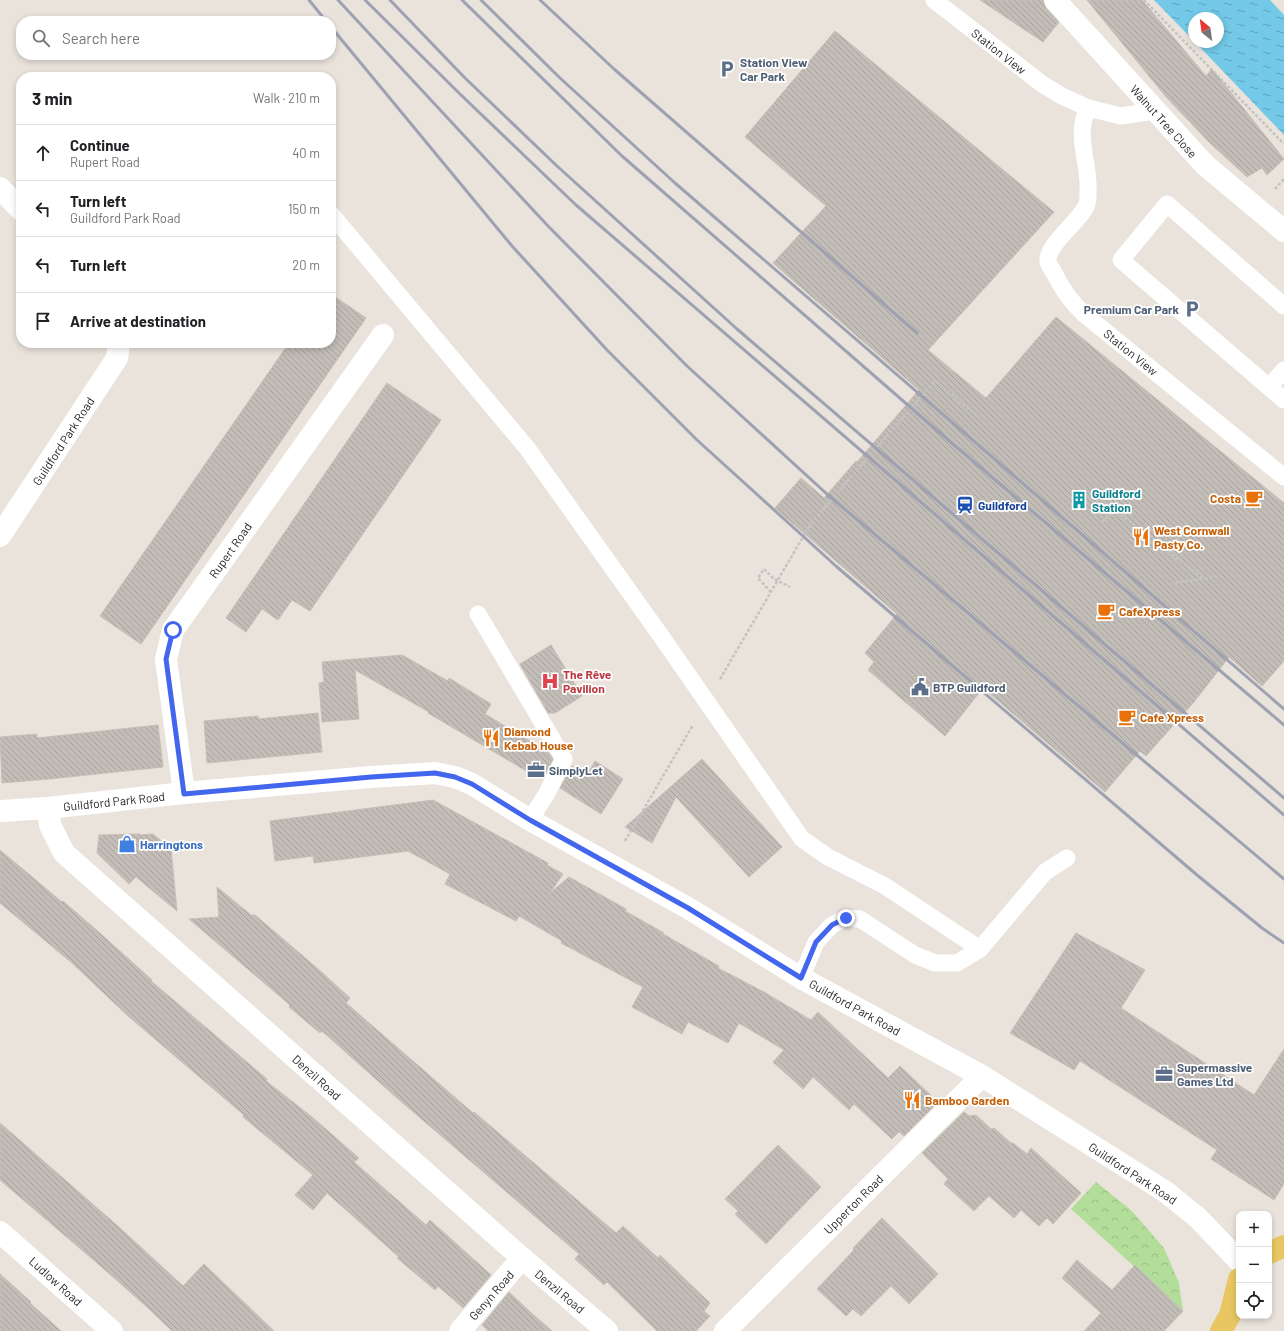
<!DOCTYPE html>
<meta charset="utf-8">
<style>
body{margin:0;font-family:Barlow,sans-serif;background:#f6f6f6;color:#202124}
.controls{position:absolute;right:12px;bottom:12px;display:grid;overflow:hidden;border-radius:8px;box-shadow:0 2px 6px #0003}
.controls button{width:36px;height:36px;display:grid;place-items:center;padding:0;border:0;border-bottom:1px solid #e0e0e0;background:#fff;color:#202124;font:20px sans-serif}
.compass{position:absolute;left:1188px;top:12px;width:36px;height:36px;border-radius:50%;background:#fff;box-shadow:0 2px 6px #0003;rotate:331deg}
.stop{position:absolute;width:12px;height:12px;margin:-9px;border:3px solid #4366ee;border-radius:50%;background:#fff}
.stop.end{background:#4366ee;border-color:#fff;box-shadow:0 1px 4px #0008}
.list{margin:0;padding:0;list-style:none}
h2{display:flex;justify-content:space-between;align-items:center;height:52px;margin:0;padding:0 16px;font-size:17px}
h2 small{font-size:13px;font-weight:400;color:#757577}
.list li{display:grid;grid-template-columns:26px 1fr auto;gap:12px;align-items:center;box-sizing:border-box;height:56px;padding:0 16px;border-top:1px solid #e0e0e0}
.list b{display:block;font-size:15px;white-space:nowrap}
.list p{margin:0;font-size:13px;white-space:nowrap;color:#757577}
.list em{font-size:13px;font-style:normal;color:#757577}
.icon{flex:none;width:22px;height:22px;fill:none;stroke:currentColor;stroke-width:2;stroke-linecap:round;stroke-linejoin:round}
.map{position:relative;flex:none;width:1284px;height:1331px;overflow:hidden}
.search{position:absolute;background:#fff;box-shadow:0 2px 6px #0003;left:16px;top:16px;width:320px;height:44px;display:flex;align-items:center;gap:10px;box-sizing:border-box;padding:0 14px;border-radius:16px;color:#757577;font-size:15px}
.panel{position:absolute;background:#fff;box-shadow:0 2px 6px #0003;left:16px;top:72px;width:320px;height:276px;border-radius:16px}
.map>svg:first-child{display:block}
</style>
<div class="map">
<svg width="1284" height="1331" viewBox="0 0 1284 1331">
<defs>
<pattern id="forest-crowns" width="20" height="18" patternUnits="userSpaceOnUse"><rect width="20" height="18" fill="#b2de9a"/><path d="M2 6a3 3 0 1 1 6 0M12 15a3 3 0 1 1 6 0" fill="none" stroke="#99be85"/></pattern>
<pattern id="water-ripples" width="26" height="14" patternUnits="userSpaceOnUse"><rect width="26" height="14" fill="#73c9e7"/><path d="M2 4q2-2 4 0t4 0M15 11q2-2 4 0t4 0" fill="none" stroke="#5ea3bb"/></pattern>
<pattern id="building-back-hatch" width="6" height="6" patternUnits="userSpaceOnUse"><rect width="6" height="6" fill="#c2bdb7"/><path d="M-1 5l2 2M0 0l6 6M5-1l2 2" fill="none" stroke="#a7a29d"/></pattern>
</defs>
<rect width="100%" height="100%" fill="#eae3db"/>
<path fill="url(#forest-crowns)" d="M1096 1182 1131 1210 1164 1248 1179 1283 1183 1311 1071 1209Z"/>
<path fill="url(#water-ripples)" d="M1154 0H1270L1284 15V135L1195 42H1218V18H1194V41Z"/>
<g fill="url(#building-back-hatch)" stroke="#c5bfb5">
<path d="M980 0H1043L1046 8 1059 22 1043 42Z"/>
<path d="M1087 0H1142L1206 76 1212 69 1284 159 1267 175 1262 168 1247 177 1210 143 1167 98Z"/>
<path d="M835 31 1054 212 928 350 986 398 1056 317 1284 503V661L1262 686 1229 657 1194 702 1146 756 1140 751 1105 792 983 688 945 736 868 670 874 662 865 653 897 614 775 508 801 478 824 498 856 461 857 462 919 390 773 263 826 206 745 137Z"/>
<path d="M331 294 366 318 141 644 100 616 289 343H331Z"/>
<path d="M387 383 441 420 310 611 292 600 278 620 262 609 246 632 226 618Z"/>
<path d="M551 645 582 696 555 713H548L520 664Z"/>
<path d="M402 655 448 681 449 678 491 704 485 714 548 752 553 759 543 778 542 777 540 779 428 713 429 712 355 670 359 719 322 722 319 683 324 682 322 662Z"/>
<path d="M318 713 322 752 207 763 204 721 258 716V719Z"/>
<path d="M158 725 163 767 49 779 2 783 0 737 37 734V738Z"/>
<path d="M702 759 782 847 749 877 676 797 652 843 625 827Z"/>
<path d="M595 761 623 779 601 814 560 788 572 766 587 775Z"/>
<path d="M433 800 548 863 547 865 563 874 550 893 569 877 626 909 625 911 664 933 663 934 719 966 718 968 764 992 811 1020 818 1012 888 1078 900 1066 938 1102 904 1136 899 1132 892 1139 854 1104 849 1110 813 1077 803 1089 773 1062 784 1050 739 1023 728 1043 688 1022 682 1034 632 1007 643 987 561 943 562 941 519 916 516 921 445 884 450 874 408 851 314 863 313 856 275 861 270 821Z"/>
<path d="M140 834V835L153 834 171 849 177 911 136 877 129 884 97 853 99 835Z"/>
<path d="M0 850 62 902 63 901 101 934 152 980 151 981 267 1079 266 1081 312 1117 359 1158 354 1162 426 1225 430 1220 491 1275 463 1308 438 1286 435 1290 397 1258 399 1257 327 1193 313 1210 295 1195 313 1175 243 1117 244 1115 128 1016 72 963 0 903Z"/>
<path d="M217 887 251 915H255L317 968 350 998 346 1003 473 1113 474 1112 616 1233 623 1226 658 1258 660 1255 710 1303 704 1311 710 1316 696 1331H657L607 1282 604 1285 575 1259 579 1254 397 1098 322 1031 320 1033 289 1007 290 1005 189 919 219 917Z"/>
<path d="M1076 933 1145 970 1121 1008 1254 1095 1284 1049V1184L1274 1200 1211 1159 1217 1150 1080 1061 1074 1070 1010 1033Z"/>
<path d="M964 1112 969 1116 976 1115 991 1129 994 1128 1011 1143H1013L1027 1154 1031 1148 1081 1193 1053 1224 1047 1218 1039 1226 1021 1210 1014 1218 989 1196 974 1211 944 1184 948 1179 922 1153Z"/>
<path d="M0 1123 120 1228 183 1286 204 1264 274 1331H172L148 1308 104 1269 0 1180Z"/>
<path d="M778 1145 821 1187 766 1244 735 1214 738 1211 725 1199Z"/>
<path d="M882 1218 938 1274 909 1304 891 1286 861 1316 853 1309 846 1316 817 1289 854 1250 853 1248Z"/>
<path d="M1077 1260 1112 1290 1135 1265 1183 1311 1164 1331H1084L1101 1313 1062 1278Z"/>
<path d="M0 1274 31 1302 30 1303 61 1331H0Z"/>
<path d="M509 1292 527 1309 552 1331H488L482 1325Z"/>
</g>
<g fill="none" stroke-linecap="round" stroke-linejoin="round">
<g stroke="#c3c3c3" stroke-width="2.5" stroke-dasharray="3 2" stroke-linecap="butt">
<path d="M1144 0 1284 144"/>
<path d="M1275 189 1284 179"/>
<path d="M1102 522 1115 510 1204 579"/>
<path d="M1175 583 1223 576"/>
<path d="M771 592 758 578 764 569 774 579 790 587"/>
<path d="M720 679 810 525 849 479 935 381 976 415"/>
<path d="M625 841 693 725"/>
</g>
<g stroke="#fff" stroke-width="17">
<path d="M934 0 1042 84 1062 96 1088 108 1121 116 1154 111"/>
<path d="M1088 108C1074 136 1090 163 1088 192 1088 196 1088 201 1087 204 1081 221 1046 244 1048 262 1049 265 1052 269 1054 273 1062 289 1071 302 1084 314L1284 477"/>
<path d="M331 214 527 448 661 636 802 839 828 857 885 886 980 949"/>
<path d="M1284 306 1167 204 1121 260 1284 400"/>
<path d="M1269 387 1284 370"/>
<path d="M478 614 564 759 547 793 530 820"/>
<path d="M801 978 816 942 832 925 846 918 860 919 915 955 935 963H957L980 949 1045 872 1067 858"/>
</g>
<g stroke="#fff" stroke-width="22">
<path d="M0 188 21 210"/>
<path d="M0 536 117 358 119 343"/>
<path d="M184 793 166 659 173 630 383 335"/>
<path d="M48 808 50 825 64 853 522 1258 607 1331"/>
<path d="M0 1232 112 1331"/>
<path d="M460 1331 522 1258"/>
<path d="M725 1331 982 1076"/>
</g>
<g stroke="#fff" stroke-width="22">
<path d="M1055 0 1205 165 1284 231"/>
<path d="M0 811 48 808 184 793 371 777 435 773 455 777 472 784 530 820 688 908 801 978 982 1076 1166 1192 1198 1218 1239 1261"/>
</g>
<g stroke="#e8c762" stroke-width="22">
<path d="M1269 1253 1284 1246"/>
<path d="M1221 1331 1230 1315 1239 1279"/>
</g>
<g stroke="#9ea1b2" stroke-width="3">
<path d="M309 0 326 21"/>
<path d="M338 0 548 226 687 366 828 495 1284 879"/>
<path d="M365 0 461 95 576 205 1284 815"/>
<path d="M390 0 465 78 557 166 737 329 1284 798"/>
<path d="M462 0 622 156 933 427 1284 725"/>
<path d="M481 0 560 78 675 183 1284 709"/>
<path d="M540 0 614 69 917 333"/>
<path d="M331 27 512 246 607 350 697 440 837 567 1197 875 1262 928 1284 943"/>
</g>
</g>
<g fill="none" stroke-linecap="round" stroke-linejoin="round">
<path stroke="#4366ee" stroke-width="5" d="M173 630 166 659 184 794 371 777 435 773 455 777 472 784 530 820 688 908 801 978 816 942 832 925 846 918"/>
</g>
<defs>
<g id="parking-bare" transform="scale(1.38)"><path d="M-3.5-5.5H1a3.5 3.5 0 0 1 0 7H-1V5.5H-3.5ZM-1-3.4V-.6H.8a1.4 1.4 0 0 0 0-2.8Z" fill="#5c6f8a" stroke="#fff" stroke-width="2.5" paint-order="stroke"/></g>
<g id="cafe-bare" transform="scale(1.38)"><path d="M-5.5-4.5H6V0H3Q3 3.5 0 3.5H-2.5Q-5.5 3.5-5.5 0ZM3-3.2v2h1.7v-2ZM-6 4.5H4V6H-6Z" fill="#e8710a" stroke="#fff" stroke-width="2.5" paint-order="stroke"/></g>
<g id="building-bare" transform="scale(1.38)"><path d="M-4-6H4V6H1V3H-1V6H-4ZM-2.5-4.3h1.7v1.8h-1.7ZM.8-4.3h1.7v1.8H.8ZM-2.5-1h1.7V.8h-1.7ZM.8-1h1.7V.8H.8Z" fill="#0f9aa8" stroke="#fff" stroke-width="2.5" paint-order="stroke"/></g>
<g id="station-bare" transform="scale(1.38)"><path d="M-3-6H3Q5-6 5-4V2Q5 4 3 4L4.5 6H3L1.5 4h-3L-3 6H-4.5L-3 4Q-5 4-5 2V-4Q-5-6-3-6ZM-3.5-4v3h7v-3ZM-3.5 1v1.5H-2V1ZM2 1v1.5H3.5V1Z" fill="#1a4fb4" stroke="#fff" stroke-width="2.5" paint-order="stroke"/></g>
<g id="restaurant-bare" transform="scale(1.38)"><path d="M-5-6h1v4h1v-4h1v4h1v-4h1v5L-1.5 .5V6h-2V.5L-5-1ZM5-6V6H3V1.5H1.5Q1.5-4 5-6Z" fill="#e8710a" stroke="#fff" stroke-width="2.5" paint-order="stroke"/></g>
<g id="hospital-bare" transform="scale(1.38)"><path d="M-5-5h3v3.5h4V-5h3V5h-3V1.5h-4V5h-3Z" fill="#e0444e" stroke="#fff" stroke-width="2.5" paint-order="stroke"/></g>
<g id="civic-bare" transform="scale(1.38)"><path d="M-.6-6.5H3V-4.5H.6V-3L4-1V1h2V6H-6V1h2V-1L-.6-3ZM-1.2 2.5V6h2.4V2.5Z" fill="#5c6f8a" stroke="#fff" stroke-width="2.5" paint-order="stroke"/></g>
<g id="office-bare" transform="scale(1.38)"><path d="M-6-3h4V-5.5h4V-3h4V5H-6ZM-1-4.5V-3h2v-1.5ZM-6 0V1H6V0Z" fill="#5c6f8a" stroke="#fff" stroke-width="2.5" paint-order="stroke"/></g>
<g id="shop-bare" transform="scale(1.38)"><path d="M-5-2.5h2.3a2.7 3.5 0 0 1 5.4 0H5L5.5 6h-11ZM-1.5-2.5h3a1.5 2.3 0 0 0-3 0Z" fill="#3f7fe0" stroke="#fff" stroke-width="2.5" paint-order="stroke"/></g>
</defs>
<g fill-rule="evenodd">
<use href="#parking-bare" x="727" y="69"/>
<use href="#parking-bare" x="1192" y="309"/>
<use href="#cafe-bare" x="1254" y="498"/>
<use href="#building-bare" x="1079" y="500"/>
<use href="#station-bare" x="965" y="505"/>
<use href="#restaurant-bare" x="1141" y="537"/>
<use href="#cafe-bare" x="1106" y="611"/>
<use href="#hospital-bare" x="550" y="681"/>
<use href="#civic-bare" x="920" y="687"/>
<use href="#cafe-bare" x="1127" y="717"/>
<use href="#restaurant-bare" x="491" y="738"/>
<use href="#office-bare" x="536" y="770"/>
<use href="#shop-bare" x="127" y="844"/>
<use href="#office-bare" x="1164" y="1074"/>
<use href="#restaurant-bare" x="912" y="1100"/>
</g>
<g text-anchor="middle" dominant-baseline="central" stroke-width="3.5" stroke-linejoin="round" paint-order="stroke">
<g font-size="12" fill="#282828" stroke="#fff">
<text transform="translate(999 51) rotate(38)">Station View</text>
<text transform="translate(1164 121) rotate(48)">Walnut Tree Close</text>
<text transform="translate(1131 352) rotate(39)">Station View</text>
<text transform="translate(63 441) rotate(-57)">Guildford Park Road</text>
<text transform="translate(230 550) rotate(-55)">Rupert Road</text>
<text transform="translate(114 801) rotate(-6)">Guildford Park Road</text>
<text transform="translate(855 1007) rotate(29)">Guildford Park Road</text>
<text transform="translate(317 1077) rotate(42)">Denzil Road</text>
<text transform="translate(1133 1173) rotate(33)">Guildford Park Road</text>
<text transform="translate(853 1204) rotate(-45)">Upperton Road</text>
<text transform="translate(56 1281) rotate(42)">Ludlow Road</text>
<text transform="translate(560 1291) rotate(40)">Denzil Road</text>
<text transform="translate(491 1295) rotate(-49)">Genyn Road</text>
</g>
<g font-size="12" font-weight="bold" fill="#4e5e75" stroke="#fff" text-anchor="start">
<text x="740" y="62">Station View<tspan x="740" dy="14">Car Park</tspan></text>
<text x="1179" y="309" text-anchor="end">Premium Car Park</text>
<text x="933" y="687">BTP Guildford</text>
<text x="549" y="770">SimplyLet</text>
<text x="1177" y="1067">Supermassive<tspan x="1177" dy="14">Games Ltd</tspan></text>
</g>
<g font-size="12" font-weight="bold" fill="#0d838f" stroke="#fff" text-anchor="start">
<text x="1092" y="493">Guildford<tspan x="1092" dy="14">Station</tspan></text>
</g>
<g font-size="12" font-weight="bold" fill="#c56008" stroke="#fff" text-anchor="start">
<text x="1241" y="498" text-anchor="end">Costa</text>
<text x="1154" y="530">West Cornwall<tspan x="1154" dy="14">Pasty Co.</tspan></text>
<text x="1119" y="611">CafeXpress</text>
<text x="1140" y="717">Cafe Xpress</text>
<text x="504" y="731">Diamond<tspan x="504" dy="14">Kebab House</tspan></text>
<text x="925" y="1100">Bamboo Garden</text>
</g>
<g font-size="12" font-weight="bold" fill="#164399" stroke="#fff" text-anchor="start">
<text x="978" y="505">Guildford</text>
</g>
<g font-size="12" font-weight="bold" fill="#be3a42" stroke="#fff" text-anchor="start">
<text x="563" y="674">The Rêve<tspan x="563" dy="14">Pavilion</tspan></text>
</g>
<g font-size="12" font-weight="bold" fill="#366cbe" stroke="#fff" text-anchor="start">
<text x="140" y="844">Harringtons</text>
</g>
</g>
</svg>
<div class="controls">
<button>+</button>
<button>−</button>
<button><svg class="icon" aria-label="locate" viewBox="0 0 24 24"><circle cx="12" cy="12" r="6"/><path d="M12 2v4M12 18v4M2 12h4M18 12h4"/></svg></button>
</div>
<svg class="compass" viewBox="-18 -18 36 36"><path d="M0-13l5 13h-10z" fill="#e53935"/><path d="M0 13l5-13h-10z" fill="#757577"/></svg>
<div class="stop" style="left:173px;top:630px"></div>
<div class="stop end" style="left:846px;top:918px"></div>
<div class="search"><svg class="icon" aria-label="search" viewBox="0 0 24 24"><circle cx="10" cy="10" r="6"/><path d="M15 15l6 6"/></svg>Search here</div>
<section class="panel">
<h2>3 min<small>Walk · 210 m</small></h2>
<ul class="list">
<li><svg class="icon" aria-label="ahead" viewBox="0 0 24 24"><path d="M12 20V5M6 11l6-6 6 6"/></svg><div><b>Continue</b><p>Rupert Road</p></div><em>40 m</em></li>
<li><svg class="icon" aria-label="left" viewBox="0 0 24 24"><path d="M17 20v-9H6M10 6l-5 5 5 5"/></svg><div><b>Turn left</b><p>Guildford Park Road</p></div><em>150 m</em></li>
<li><svg class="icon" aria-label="left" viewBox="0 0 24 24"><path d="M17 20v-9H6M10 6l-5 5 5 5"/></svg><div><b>Turn left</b></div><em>20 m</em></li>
<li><svg class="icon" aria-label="arrive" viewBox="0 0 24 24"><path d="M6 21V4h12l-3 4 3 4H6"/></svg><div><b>Arrive at destination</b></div></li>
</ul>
</section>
</div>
